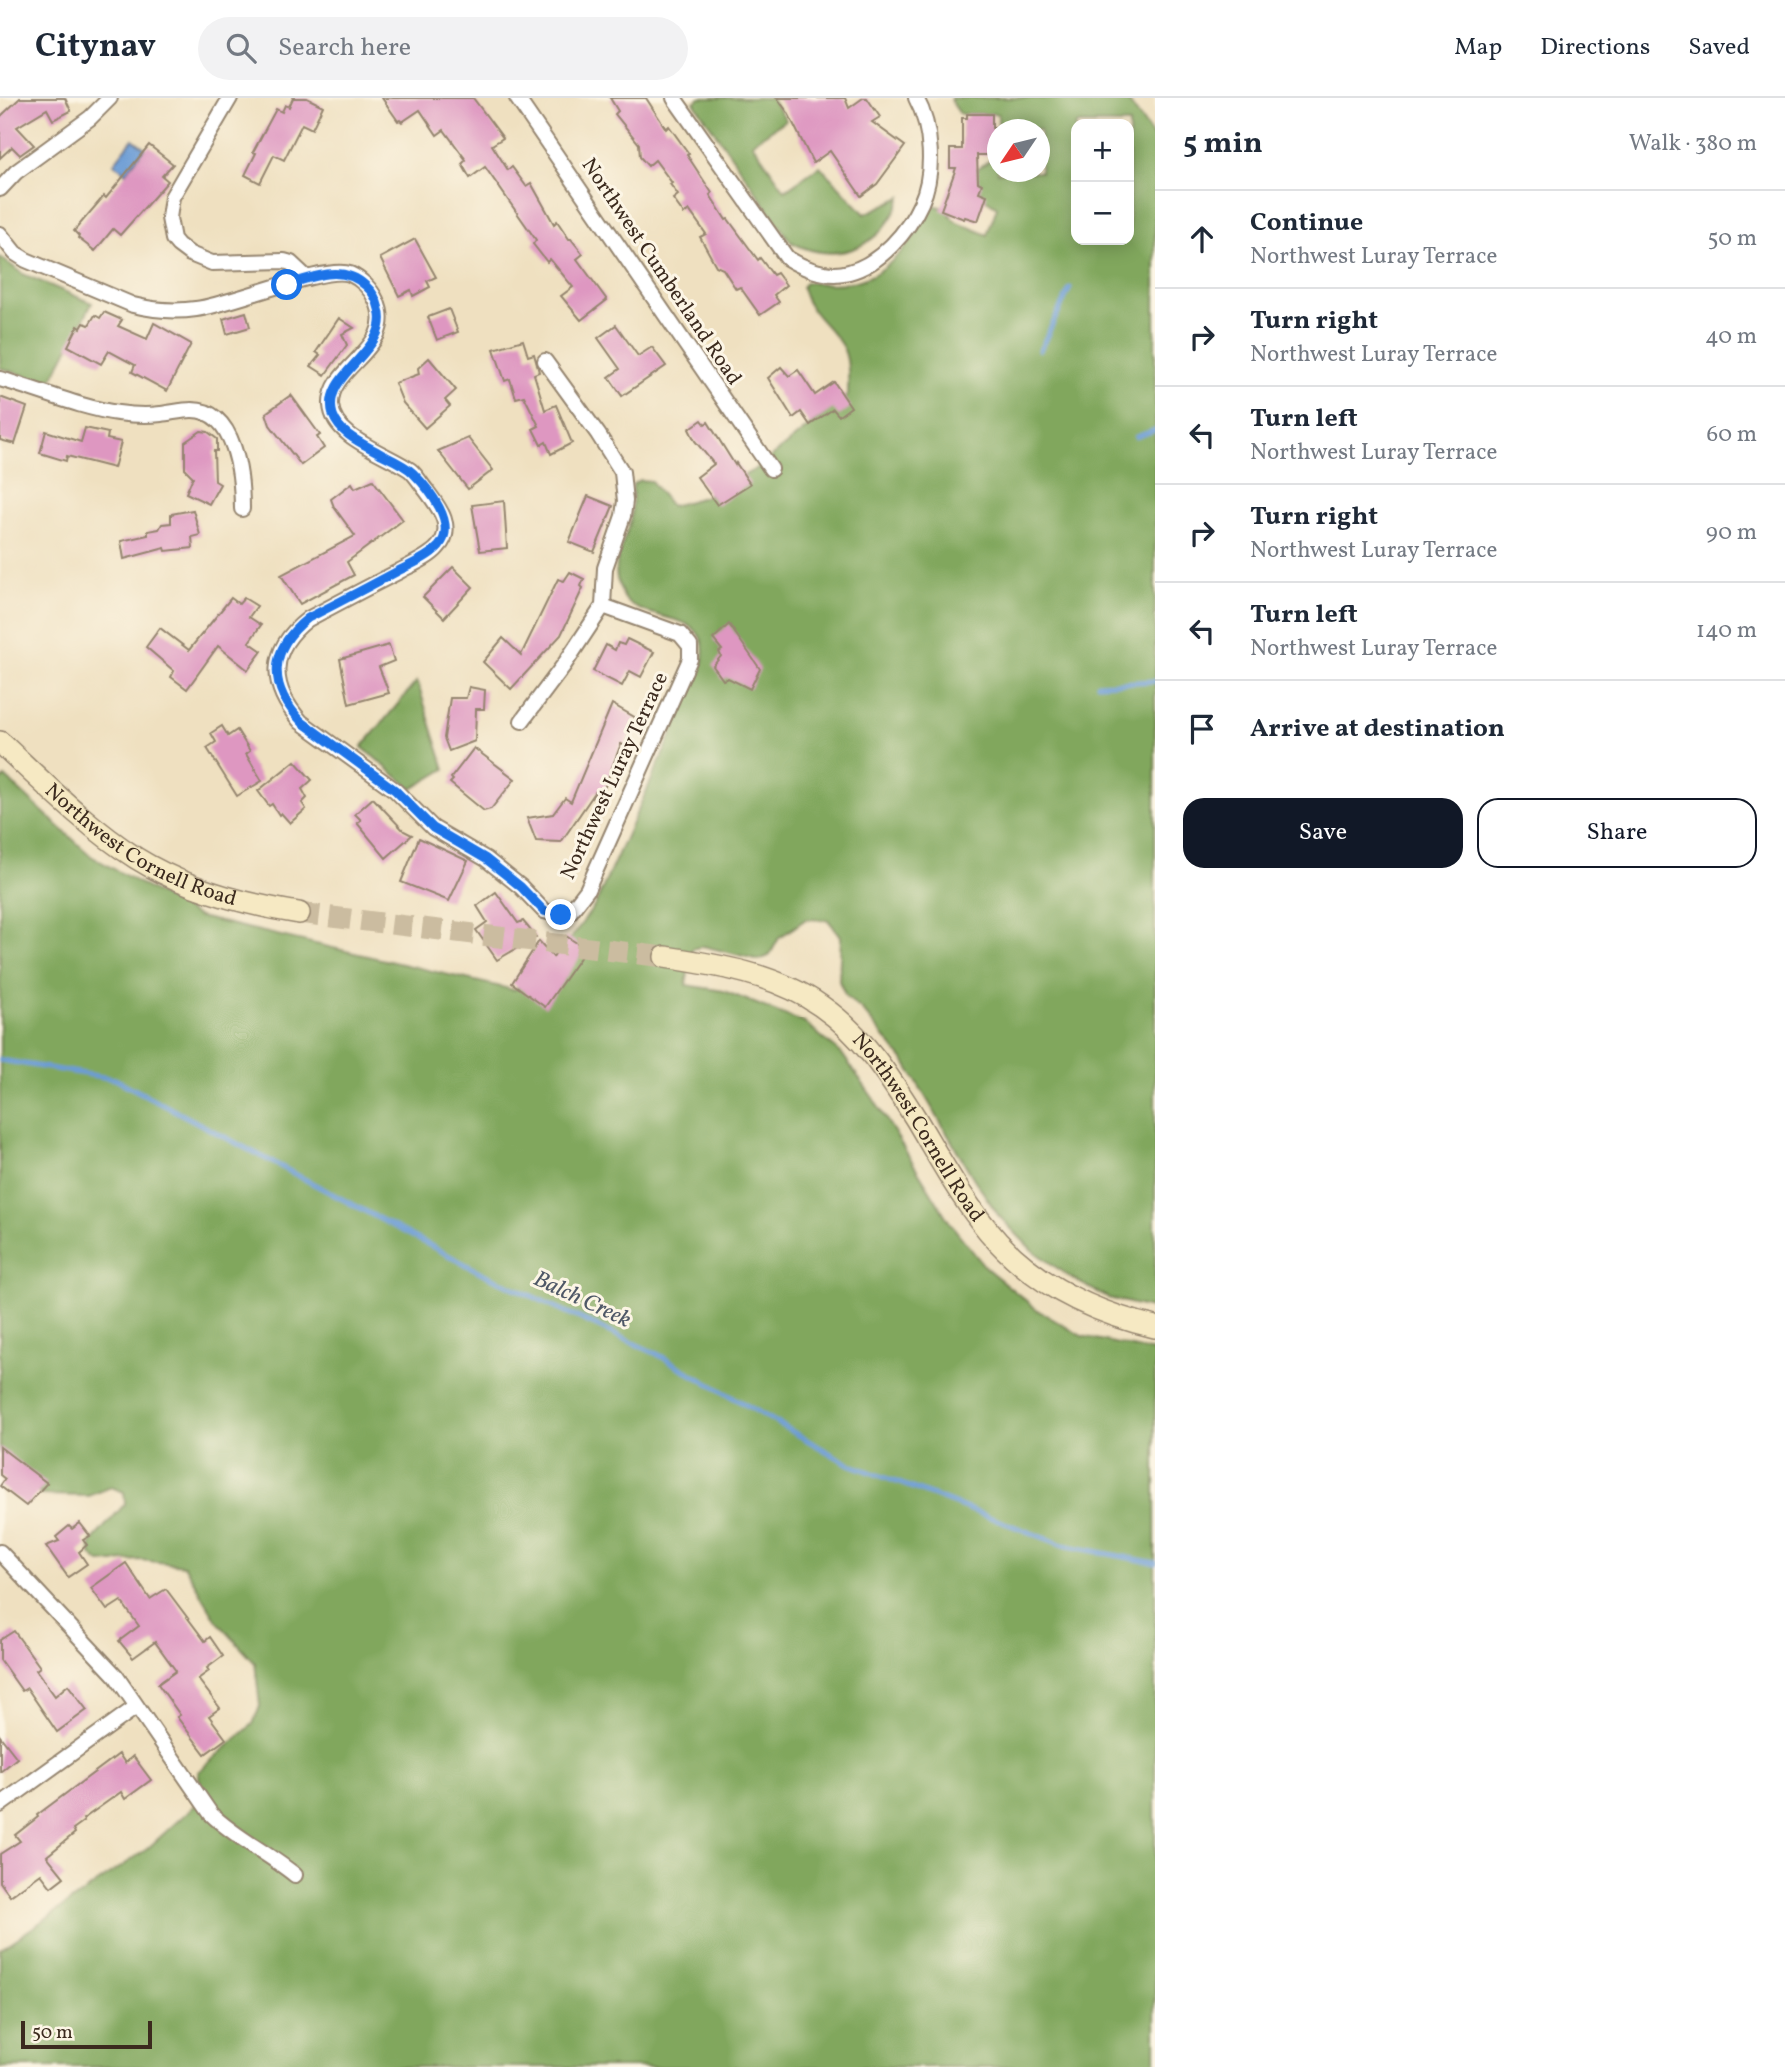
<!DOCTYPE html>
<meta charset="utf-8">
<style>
body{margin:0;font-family:Vollkorn,serif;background:#f2f2f3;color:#1f2937}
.controls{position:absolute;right:21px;top:21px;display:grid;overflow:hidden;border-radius:14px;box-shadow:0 4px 18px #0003}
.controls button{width:63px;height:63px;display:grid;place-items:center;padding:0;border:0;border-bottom:2px solid #e0e1e3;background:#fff;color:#1f2937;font:35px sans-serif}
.compass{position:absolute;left:987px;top:21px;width:63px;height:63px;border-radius:50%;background:#fff;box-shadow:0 4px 18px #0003;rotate:235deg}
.scale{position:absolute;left:21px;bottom:18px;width:131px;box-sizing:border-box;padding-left:7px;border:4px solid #3b2a1e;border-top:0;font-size:19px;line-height:24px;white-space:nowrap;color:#3b2a1e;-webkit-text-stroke:5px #fcf5e5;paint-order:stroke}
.stop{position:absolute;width:21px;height:21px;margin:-16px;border:5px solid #1a73e8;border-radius:50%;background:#fff}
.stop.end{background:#1a73e8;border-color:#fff;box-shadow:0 2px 7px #0008}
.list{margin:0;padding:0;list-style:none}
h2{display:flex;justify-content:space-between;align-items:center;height:91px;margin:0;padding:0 28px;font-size:30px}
h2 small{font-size:23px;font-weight:400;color:#747a83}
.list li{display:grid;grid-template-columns:46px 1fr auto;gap:21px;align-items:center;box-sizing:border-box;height:98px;padding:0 28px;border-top:2px solid #e0e1e3}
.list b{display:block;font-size:26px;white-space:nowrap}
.list p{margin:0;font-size:23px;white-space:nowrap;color:#747a83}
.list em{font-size:23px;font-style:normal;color:#747a83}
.actions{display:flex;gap:14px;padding:21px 28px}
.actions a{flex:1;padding:16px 0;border:2px solid #111827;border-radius:21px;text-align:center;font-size:24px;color:#111827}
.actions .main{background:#111827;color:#fff}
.icon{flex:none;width:38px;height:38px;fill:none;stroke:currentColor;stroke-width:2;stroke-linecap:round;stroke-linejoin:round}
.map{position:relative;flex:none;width:1155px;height:1969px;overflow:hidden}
header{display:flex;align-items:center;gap:42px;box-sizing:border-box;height:98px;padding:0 35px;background:#fff;border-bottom:2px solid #e0e1e3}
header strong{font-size:33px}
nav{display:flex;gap:38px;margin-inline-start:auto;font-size:24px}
.search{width:490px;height:63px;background:#f2f2f3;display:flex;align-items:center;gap:18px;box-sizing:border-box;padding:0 24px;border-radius:38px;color:#747a83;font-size:26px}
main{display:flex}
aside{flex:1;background:#fff}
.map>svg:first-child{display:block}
</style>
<header>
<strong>Citynav</strong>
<div class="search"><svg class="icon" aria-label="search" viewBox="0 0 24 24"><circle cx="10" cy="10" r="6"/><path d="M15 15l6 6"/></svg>Search here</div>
<nav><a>Map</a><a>Directions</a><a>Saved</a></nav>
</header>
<main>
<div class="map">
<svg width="1155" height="1969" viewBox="0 0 1155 1969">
<rect width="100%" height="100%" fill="#fcf5e5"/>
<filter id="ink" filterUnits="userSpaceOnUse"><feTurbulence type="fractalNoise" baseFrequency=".0143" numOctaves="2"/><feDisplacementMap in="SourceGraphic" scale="14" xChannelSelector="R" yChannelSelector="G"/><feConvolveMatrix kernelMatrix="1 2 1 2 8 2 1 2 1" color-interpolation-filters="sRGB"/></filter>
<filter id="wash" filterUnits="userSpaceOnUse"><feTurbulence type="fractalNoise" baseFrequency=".00686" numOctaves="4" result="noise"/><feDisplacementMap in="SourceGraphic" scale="28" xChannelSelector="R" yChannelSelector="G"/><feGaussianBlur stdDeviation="1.57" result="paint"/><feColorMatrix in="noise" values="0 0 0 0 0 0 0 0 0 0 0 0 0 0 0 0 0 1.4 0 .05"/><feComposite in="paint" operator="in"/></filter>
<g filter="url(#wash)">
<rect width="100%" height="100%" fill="#efe0c0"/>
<g fill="#81a75d" stroke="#5e683e" stroke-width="2" fill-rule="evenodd">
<path d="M700 0H771L786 22 752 45 785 92 820 68 865 116 901 99C884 148 838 169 791 144L694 4Z"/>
<path d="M951 0H1126L1155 41V1211L1108 1200 1071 1180 1032 1152 999 1118 974 1081 905 964 862 912 846 899 839 883 841 838 828 822 806 821 779 840 769 858 759 862 703 848 692 851 686 887 724 893 805 925 842 956 873 1000 950 1125 986 1170 1039 1213 1082 1238 1155 1254V1969H0V1852L147 1751 203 1700 198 1674 253 1626 260 1608 255 1565 217 1523 184 1467 140 1462 100 1465 91 1457V1444L125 1406 124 1394 111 1389 89 1398 41 1397 0 1355V684L5 679 91 758 199 819 514 892 550 869 595 807 692 592C696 583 701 572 703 562 711 510 647 527 625 501 622 497 619 487 617 481 613 462 625 442 630 424 633 412 632 398 633 386L640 382 651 383 671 408 704 399 756 371 848 297C848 282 850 261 842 248 830 228 806 213 802 189L806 184C857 191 882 180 914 139 922 129 923 115 933 107L945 110 955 123 987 137 997 109 976 95 977 71 997 57 998 74H1040V32L998 31V16H960L951 3ZM1076 26H1129V142H1076Z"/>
<path d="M0 159 23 176 92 205 50 285 0 270Z"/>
<path d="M417 583 445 671 412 691 362 649Z"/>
</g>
<path fill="#6c9cd5" stroke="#54637a" stroke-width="2" d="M133 41 145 50 126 75 114 65Z"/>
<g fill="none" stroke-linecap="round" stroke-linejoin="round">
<g stroke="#6c9cd5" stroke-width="5">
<path d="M1040 252 1070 190"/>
<path d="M1136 339 1155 332"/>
<path d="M1098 586 1155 583"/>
<path d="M0 962 115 981 482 1175 657 1256 849 1366 1063 1447 1155 1465"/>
</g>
</g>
<g id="blocks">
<g fill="#de97c1">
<path d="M20 0H65L71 13 53 22 47 11 17 29 34 47 20 57 12 49 0 60V19Z"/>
<path d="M293 0H307L323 8 312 31 302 26 284 62 274 57 260 85 245 77 256 55 253 54 276 11 282 14 285 7 289 9Z"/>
<path d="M382 0H473L503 40 492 47 508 72 512 69 526 88 531 85 554 126 557 123 569 141H571L583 156 577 161 607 202 581 222 561 198 573 189 550 161 547 164 533 146 536 142 485 69 470 80 462 66 466 62 444 32 437 37 420 12 402 24 400 22 398 23Z"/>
<path d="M610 0H646L666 31 669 28 689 56 687 57 712 95 710 97 726 122 728 121 758 162 760 160 773 177 777 175 786 187 774 197 779 204 760 217 740 189 736 191 723 171 716 168 700 139 706 136 689 112 684 116 673 101 678 97 670 86 672 85 655 62 648 68 640 59 639 46 615 16 618 13Z"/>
<path d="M777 0H845L849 10 863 0H867L880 19 872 24 905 48 877 86 861 98 830 53 813 65 788 15Z"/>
<path d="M967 16H992V30H996V57H977L978 84 982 86 979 94 987 97 978 123 965 119 964 121 941 112 956 70H950V51H962V20H967Z"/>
<path d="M149 47 173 66 162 78 168 83 120 137 113 131 95 153 78 140 79 138 74 133 104 98 106 100Z"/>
<path d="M415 141 436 179 427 183 430 189 413 198 411 192 399 198 380 160Z"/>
<path d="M449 211 458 234 437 242 428 219Z"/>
<path d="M104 214 122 222 118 228 147 241 154 225 191 246 167 293 132 274 135 267 109 253 101 266 68 248 78 228 81 230 84 225 89 227 95 217 100 220Z"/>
<path d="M246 214 250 229 227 236 223 221Z"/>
<path d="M339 220 354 230 342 236 347 247 325 277 311 268 320 257 316 254Z"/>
<path d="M616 227 638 258 652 249 666 268 622 298 609 279 620 271 598 240Z"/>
<path d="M523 242 528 258 534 256 539 274 534 276 545 312 556 307 572 345 551 356 546 344 541 347 533 331 539 328 524 298 516 300 510 281 505 283 494 251Z"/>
<path d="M429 260 456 292 445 302 450 308 425 330 403 305 395 285 419 276 418 270Z"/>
<path d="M781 269 789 278 798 272 815 297 834 284 851 309 839 318 833 311 810 327 801 314 793 320 768 280Z"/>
<path d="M291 297 320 337 317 339 324 350 301 367 270 327 266 315Z"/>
<path d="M0 299 27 309 15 346 0 342Z"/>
<path d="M702 322 705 326 708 324 735 367 736 365 750 386 717 407 697 379 714 366 695 343 689 331Z"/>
<path d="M85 330 108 335 107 341 121 344 114 370 67 358 66 363 40 355 46 333 81 344Z"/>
<path d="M201 333 208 334 217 341V353H214L215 383 220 386 209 406 186 395 193 379 185 371V344Z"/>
<path d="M468 340 493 372 468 391 438 353Z"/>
<path d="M373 382 403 422 347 464 354 477 300 506 281 477 355 438 334 409 331 401 352 385 355 390Z"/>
<path d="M588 398 613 408 594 454 569 444Z"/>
<path d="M504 403 507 450 480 453 472 407Z"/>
<path d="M193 412 200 437 192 439 193 450 166 453 165 450 124 461 121 443 148 437V433L159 431 162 426 171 425V416Z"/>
<path d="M453 469 473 489 444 520 423 499Z"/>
<path d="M570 474 584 481 581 488 583 490 561 537 511 591 483 564 503 540 521 557 558 481 564 483Z"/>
<path d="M231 500 239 506 244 500 257 508 249 519 261 527 249 544 262 553 248 572 218 548 187 591 171 579 174 573 146 549 160 530 189 552Z"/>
<path d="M729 526 760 571 750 591 728 580 723 582 713 568 721 558 719 554 722 552 713 541Z"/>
<path d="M627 541 654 554 641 579 630 573 622 588 593 573 606 547 615 552 618 545 624 547Z"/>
<path d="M389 547 394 563 379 569 389 595 349 606 340 561Z"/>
<path d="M469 589 485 592 484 611H476L475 643 449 653 444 640 450 600H466Z"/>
<path d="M612 606 636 620 625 648 621 646 602 696 596 693 561 744 536 743 527 720 553 716 565 700 571 704Z"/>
<path d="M222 628 228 638 237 632 250 653 246 656 262 683 237 698 207 650 216 644 211 635Z"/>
<path d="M474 650 515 681 491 711 484 713 450 685 453 682 451 680Z"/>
<path d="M295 663 312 682 302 691 307 700 302 705 306 711 290 725 281 715 279 717 272 706 269 708 258 693Z"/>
<path d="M373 700 404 733 412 737 386 760 357 725 361 722 355 716Z"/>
<path d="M419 740 468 763 449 803 401 784Z"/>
<path d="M496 794 518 825 523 823 536 839 497 862 476 832 487 824 477 808Z"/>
<path d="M566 838 586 851 545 909 512 885 539 843 553 859Z"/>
<path d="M0 1349 47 1385 26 1408 0 1388 5 1381 0 1377Z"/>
<path d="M80 1425 90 1438 83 1442 87 1447 79 1454 87 1466 68 1479 46 1448 59 1443 56 1439 69 1428 72 1431Z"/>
<path d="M126 1465 150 1501 166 1491 205 1543 210 1539 223 1558 207 1570 209 1573 198 1581 220 1610 209 1618 226 1641 205 1656 177 1619 180 1617 158 1586 176 1573 155 1544 133 1560 119 1543 139 1528 121 1503 107 1512 91 1490Z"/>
<path d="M14 1533 40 1569 36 1572 55 1598 68 1587 87 1612 57 1634 27 1590 22 1593 0 1562V1542Z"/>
<path d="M0 1638 17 1660 0 1674Z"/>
<path d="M119 1656 125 1665 133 1658 151 1682 125 1701 121 1694 83 1721 84 1723 73 1731 75 1735 47 1758 64 1779 51 1789 41 1776 10 1798 0 1784V1756L20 1743 15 1737 38 1719 37 1717Z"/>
</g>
</g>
</g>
<g filter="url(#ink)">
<use href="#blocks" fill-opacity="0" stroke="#95856f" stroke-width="2"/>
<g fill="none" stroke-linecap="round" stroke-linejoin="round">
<path stroke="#cbbca0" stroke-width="21" stroke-dasharray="21 10" stroke-linecap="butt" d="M299 815 665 859"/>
<g stroke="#95856f" stroke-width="18">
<g id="minor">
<path d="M230 0 172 99 169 120 173 141 178 147 190 156 212 165 284 163 291 165 307 180"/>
<path d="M517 0 771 371"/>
<path d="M674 0 787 160C805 171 827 180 849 174 880 166 908 134 921 105 935 75 932 29 916 0"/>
<path d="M0 91 16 74 90 20 110 0"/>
<path d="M0 136 15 155 26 162 133 207C153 212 175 214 196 211 230 207 324 167 350 176 361 181 371 191 376 202 399 250 329 267 331 307 333 340 386 355 410 372 416 377 421 386 426 392 438 408 456 430 438 449 429 460 410 467 398 474 368 489 338 505 308 521 268 552 269 588 301 624L395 692 433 730 486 761 521 789 544 813 560 817 570 814 587 792 690 561V548L680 536 603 508"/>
<path d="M0 281C36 291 81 310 118 315 132 317 146 318 161 316 171 315 182 312 192 312 236 312 242 378 242 411"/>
<path d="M522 623 564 567 603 508 605 470 623 418 625 403 622 374 598 336 545 263"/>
<path d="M0 1454 116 1578 211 1716C236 1740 268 1755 295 1777"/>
<path d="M0 1707 136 1609"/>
</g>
</g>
<g stroke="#95856f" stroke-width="24">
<g id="secondary">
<path id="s1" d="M0 644C43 684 86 728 136 760 184 790 243 806 299 815"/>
<path id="s2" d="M665 859C718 867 776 876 821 908 863 937 889 978 916 1021 941 1063 965 1108 998 1144 1040 1189 1096 1215 1155 1229"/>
</g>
</g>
<use href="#minor" stroke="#fff" stroke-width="14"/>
<use href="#secondary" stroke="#f6e9c3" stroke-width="21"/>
</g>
</g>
<g fill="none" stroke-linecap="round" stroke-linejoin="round" filter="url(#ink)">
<path stroke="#1a73e8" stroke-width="9" d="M287 187C314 178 343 166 366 188 373 194 377 202 379 211 391 254 320 275 333 317 340 337 364 346 381 356 391 361 405 367 413 375 429 391 458 426 439 448 429 459 410 467 398 473 368 489 338 505 308 520 268 552 268 588 302 624L395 692 433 730 486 761 521 789 544 813 561 817"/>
</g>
<g text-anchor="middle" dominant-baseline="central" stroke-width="6" stroke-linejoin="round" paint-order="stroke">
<g font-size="21" fill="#3b2a1e" stroke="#fcf5e5">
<text transform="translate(661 174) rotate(56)">Northwest Cumberland Road</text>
<text transform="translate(615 678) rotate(-65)">Northwest Luray Terrace</text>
<text stroke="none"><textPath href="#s1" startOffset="177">Northwest Cornell Road</textPath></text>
<text stroke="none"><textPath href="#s2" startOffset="322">Northwest Cornell Road</textPath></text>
</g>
<g font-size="23" font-style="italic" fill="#4f5867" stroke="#fcf5e5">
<text transform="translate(582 1202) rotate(25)">Balch Creek</text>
</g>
</g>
</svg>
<div class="controls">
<button>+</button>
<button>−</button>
</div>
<svg class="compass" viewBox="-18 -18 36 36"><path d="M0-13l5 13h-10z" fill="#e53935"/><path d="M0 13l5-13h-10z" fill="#747a83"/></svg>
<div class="scale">50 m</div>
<div class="stop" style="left:287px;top:187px"></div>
<div class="stop end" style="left:561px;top:817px"></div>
</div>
<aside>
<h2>5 min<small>Walk · 380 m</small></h2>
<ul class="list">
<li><svg class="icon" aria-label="ahead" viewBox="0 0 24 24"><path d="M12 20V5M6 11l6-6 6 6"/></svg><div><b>Continue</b><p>Northwest Luray Terrace</p></div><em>50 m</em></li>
<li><svg class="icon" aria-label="right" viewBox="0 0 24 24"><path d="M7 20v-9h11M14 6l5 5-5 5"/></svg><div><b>Turn right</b><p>Northwest Luray Terrace</p></div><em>40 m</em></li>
<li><svg class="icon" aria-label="left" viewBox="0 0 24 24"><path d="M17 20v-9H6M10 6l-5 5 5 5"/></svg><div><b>Turn left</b><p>Northwest Luray Terrace</p></div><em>60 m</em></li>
<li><svg class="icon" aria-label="right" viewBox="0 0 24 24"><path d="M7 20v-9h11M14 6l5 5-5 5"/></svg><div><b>Turn right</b><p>Northwest Luray Terrace</p></div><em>90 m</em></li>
<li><svg class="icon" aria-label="left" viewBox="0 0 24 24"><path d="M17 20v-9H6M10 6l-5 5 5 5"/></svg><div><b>Turn left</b><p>Northwest Luray Terrace</p></div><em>140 m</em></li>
<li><svg class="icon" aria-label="arrive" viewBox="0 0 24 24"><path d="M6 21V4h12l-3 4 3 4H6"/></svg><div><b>Arrive at destination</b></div></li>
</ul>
<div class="actions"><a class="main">Save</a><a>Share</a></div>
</aside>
</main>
